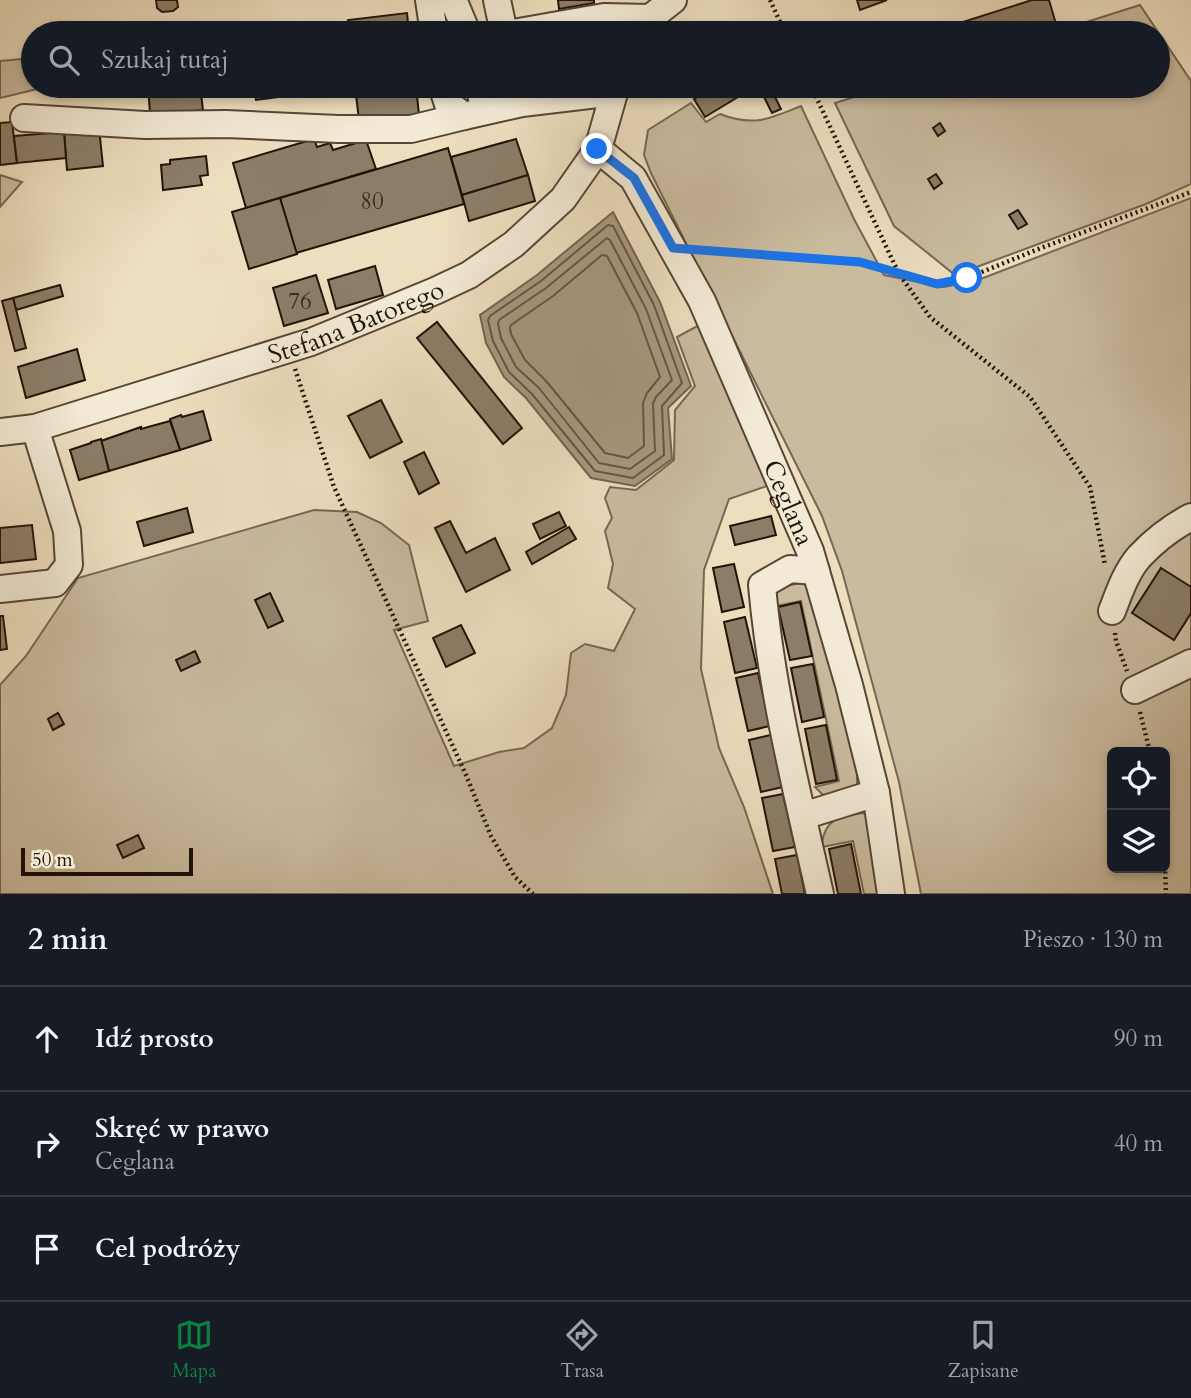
<!DOCTYPE html>
<html lang="pl">
<meta charset="utf-8">
<style>
body{margin:0;font-family:Cardo,serif;background:#242831;color:#f1f3f6}
.controls{position:absolute;right:21px;bottom:21px;display:grid;overflow:hidden;border-radius:10px;box-shadow:0 4px 10px #0003}
.controls button{width:63px;height:63px;display:grid;place-items:center;padding:0;border:0;border-bottom:2px solid #363941;background:#171b24;color:#f1f3f6;font:35px sans-serif}
.scale{position:absolute;left:21px;bottom:18px;width:172px;box-sizing:border-box;padding-left:7px;border:4px solid #221309;border-top:0;font-size:19px;line-height:24px;white-space:nowrap;color:#221309;-webkit-text-stroke:5px #f3ead5;paint-order:stroke}
.stop{position:absolute;width:21px;height:21px;margin:-16px;border:5px solid #1a73e8;border-radius:50%;background:#fff}
.stop.end{background:#1a73e8;border-color:#fff;box-shadow:0 2px 7px #0008}
.list{margin:0;padding:0;list-style:none}
h2{display:flex;justify-content:space-between;align-items:center;height:91px;margin:0;padding:0 28px;font-size:30px}
h2 small{font-size:23px;font-weight:400;color:#9ea1a6}
.list li{display:grid;grid-template-columns:46px 1fr auto;gap:21px;align-items:center;box-sizing:border-box;height:105px;padding:0 28px;border-top:2px solid #363941}
.list b{display:block;font-size:26px;white-space:nowrap}
.list p{margin:0;font-size:23px;white-space:nowrap;color:#9ea1a6}
.list em{font-size:23px;font-style:normal;color:#9ea1a6}
.icon{flex:none;width:38px;height:38px;fill:none;stroke:currentColor;stroke-width:2;stroke-linecap:round;stroke-linejoin:round}
.map{position:relative;flex:none;width:1191px;height:894px;overflow:hidden}
.search{position:absolute;background:#171b24;box-shadow:0 4px 10px #0003;left:21px;right:21px;top:21px;height:77px;display:flex;align-items:center;gap:18px;box-sizing:border-box;padding:0 24px;border-radius:38px;color:#9ea1a6;font-size:26px}
.sheet{height:406px;background:#171b24}
nav{display:flex;justify-content:space-around;align-items:center;box-sizing:border-box;height:98px;border-top:2px solid #363941;background:#171b24;font-size:19px;color:#9ea1a6}
nav a{display:grid;justify-items:center;gap:4px}
nav .on{color:#0b8043}
.map>svg:first-child{display:block}
</style>
<div class="map">
<svg width="1191" height="894" viewBox="0 0 1191 894">
<rect width="100%" height="100%" fill="#eddebe"/>
<filter id="stains"><feTurbulence type="fractalNoise" baseFrequency=".00286" numOctaves="4"/><feColorMatrix values="0 0 0 0 .2 0 0 0 0 .09 0 0 0 0 .02 0 0 0 .5 -.17"/></filter>
<radialGradient id="worn" r=".72"><stop offset=".6" stop-color="#630" stop-opacity="0"/><stop offset="1" stop-color="#630" stop-opacity=".3"/></radialGradient>
<g fill="#cabb9f" stroke="#766754" stroke-width="2" fill-rule="evenodd">
<path d="M1140 5 1191 81V184L1146 204 955 275 894 226 835 103 889 86H1158V33H1052Z"/>
<path d="M33 58V86H50L0 98V61Z"/>
<path d="M691 103 706 122 720 114C753 127 770 119 801 106L854 219 884 275 944 287 978 280 1191 198V894H921L899 782 842 571 822 516 651 173 644 155 648 130ZM1112 752H1165V868H1112Z"/>
<path d="M0 175 22 182 0 207Z"/>
<path d="M703 323 767 486 729 499 704 570 701 669 719 748 744 807 773 894H0V685L26 656 78 578 314 510 357 512 381 523 409 545 428 621 394 630 454 766 499 752 524 748 552 728 566 695 571 653 585 644 614 651 635 609 608 588 613 564 605 531 612 518 605 498 610 487 636 490 674 460 675 410 695 386 677 337Z"/>
<path d="M801 583 809 586 824 633 857 774V785L855 789 828 797 822 794 815 787 839 781 801 601 771 607 773 594 785 586Z"/>
<path d="M863 813 870 816 881 894H864L853 841 822 847C823 819 840 816 863 813Z"/>
</g>
<path fill="#a89980" stroke="#726350" stroke-width="2" d="M613 212 660 302 691 386 668 408 672 459 635 486 591 478 526 398 504 377 486 343 480 315 537 275Z"/>
<g fill="none" stroke-linecap="round" stroke-linejoin="round">
<g stroke="#655644" stroke-width="2">
<path d="M608 225 613 226 654 305 682 383 662 406 664 455 633 478 595 471 532 394 509 372 493 341 488 320 490 316 541 281Z"/>
<path d="M607 238 610 240 646 309 672 380 656 397 653 403 655 451 630 469 599 463 539 388 516 367 501 338 498 323 499 320 546 288Z"/>
<path d="M602 255 607 256 637 313 660 377 647 393 643 403 644 446 628 458 605 453 547 382 525 360 511 334 510 328 511 325 553 296Z"/>
</g>
</g>
<g fill="#8c7d67" stroke="#221309" stroke-width="2">
<path d="M156 0H177L178 7 173 11 162 12 157 8Z"/>
<path d="M558 0H594V3L559 9Z"/>
<path d="M857 0H887L860 10Z"/>
<path d="M1032 0H1049L1056 24 1027 33H966L963 22Z"/>
<path d="M407 13 409 33H350L348 20Z"/>
<path d="M148 86H200L203 110 160 114 150 113Z"/>
<path d="M254 86H301L302 94 256 100Z"/>
<path d="M355 86H416L419 115 359 120Z"/>
<path d="M672 86H697L679 97Z"/>
<path d="M717 86H731L738 97 705 117 694 99Z"/>
<path d="M773 93 781 109 772 113 764 97Z"/>
<path d="M12 122 17 163 0 165V123Z"/>
<path d="M940 123 945 131 938 136 933 128Z"/>
<path d="M99 128 103 166 67 170 64 132Z"/>
<path d="M64 132 66 158 17 163 14 136Z"/>
<path d="M314 139 317 147 330 143 333 150 366 140 376 169 246 208 233 163Z"/>
<path d="M516 139 528 175 462 195 451 157Z"/>
<path d="M448 148 464 204 296 253 280 198Z"/>
<path d="M206 156 208 175 200 176 202 185 163 190 161 165 170 164V160Z"/>
<path d="M936 174 942 183 934 189 928 179Z"/>
<path d="M528 175 535 201 469 221 462 195Z"/>
<path d="M280 198 297 254 249 269 232 212Z"/>
<path d="M1018 210 1027 224 1018 229 1009 215Z"/>
<path d="M375 266 383 295 336 309 328 280Z"/>
<path d="M316 275 328 313 284 326 273 288Z"/>
<path d="M60 285 63 296 16 310 13 298Z"/>
<path d="M13 298 26 348 15 351 2 301Z"/>
<path d="M437 322 522 428 503 444 417 338Z"/>
<path d="M77 349 85 380 26 398 18 367Z"/>
<path d="M381 400 402 442 370 458 348 416Z"/>
<path d="M203 411 211 440 180 450 170 419 181 415 182 417Z"/>
<path d="M170 421 180 450 109 471 101 441 141 427V429Z"/>
<path d="M101 439 109 471 79 480 70 450 91 443V442Z"/>
<path d="M424 452 439 483 419 494 404 462Z"/>
<path d="M187 508 193 532 144 546 137 522Z"/>
<path d="M559 512 566 526 540 539 533 524Z"/>
<path d="M771 516 776 535 735 545 730 526Z"/>
<path d="M450 521 466 553 495 538 510 570 466 592 435 528Z"/>
<path d="M32 525 36 559 0 563V528Z"/>
<path d="M569 527 576 539 532 564 526 552Z"/>
<path d="M734 564 744 607 722 612 713 568Z"/>
<path d="M1161 568 1191 587V613L1174 640 1132 613Z"/>
<path d="M270 593 283 621 268 628 255 600Z"/>
<path d="M800 602 812 656 790 660 778 607Z"/>
<path d="M0 616H3L7 649 0 650Z"/>
<path d="M745 617 757 668 735 673 724 622Z"/>
<path d="M461 625 475 653 446 667 433 638Z"/>
<path d="M195 651 200 662 181 671 176 660Z"/>
<path d="M813 664 824 717 802 722 791 668Z"/>
<path d="M758 673 770 726 748 731 736 678Z"/>
<path d="M58 713 64 724 53 730 48 719Z"/>
<path d="M826 725 837 780 816 784 805 729Z"/>
<path d="M771 735 783 787 761 792 749 740Z"/>
<path d="M783 794 795 847 773 851 762 798Z"/>
<path d="M138 835 144 848 123 858 117 845Z"/>
<path d="M851 844 861 894H838L829 849Z"/>
<path d="M797 855 805 894H782L775 859Z"/>
</g>
<g fill="none" stroke-linecap="round" stroke-linejoin="round">
<g stroke="#554636" stroke-width="30">
<g id="minor">
<path d="M429 0 434 33"/>
<path d="M448 0 455 4 467 33"/>
<path d="M497 0 504 33"/>
<path d="M513 33 604 17 650 18"/>
<path d="M641 33 650 18 673 0"/>
<path d="M442 86 448 104 464 116 522 103 614 92"/>
<path d="M480 86 484 111"/>
<path d="M24 118 145 125 226 124 338 129H411L464 116"/>
<path id="s1" d="M598 149 633 178 702 301 810 551 849 685 876 793 891 894"/>
<path id="s2" d="M0 432 35 428 311 342 435 291 469 275 514 244 563 199 598 149 616 86"/>
<path d="M816 571 790 569 762 585C771 689 797 792 820 894"/>
<path d="M0 589 55 583 69 565 67 531 35 428"/>
<path d="M1112 611C1119 593 1126 572 1139 557 1153 542 1172 527 1191 517"/>
<path d="M1135 690 1191 663"/>
<path d="M803 816 876 793"/>
</g>
</g>
<g stroke="#221309" stroke-width="4.5" stroke-dasharray="2 3.5" stroke-linecap="butt">
<path d="M770 0 785 33"/>
<path d="M811 86 899 274 930 317 1030 397 1090 487 1105 565"/>
<path d="M701 250 860 262 937 284 967 278 1041 248 1191 192"/>
<path d="M295 369 334 487 466 775 491 836 515 877 533 894"/>
<path d="M1115 633 1116 641 1127 671"/>
<path d="M1140 712 1150 752"/>
<path d="M1165 866 1166 894"/>
</g>
<use href="#minor" stroke="#f3ead5" stroke-width="26"/>
</g>
<g fill="none" stroke-linecap="round" stroke-linejoin="round">
<path stroke="#1a73e8" stroke-width="9" d="M597 149 634 178 673 248 860 262 937 284 967 278"/>
</g>
<g text-anchor="middle" dominant-baseline="central" stroke-width="6" stroke-linejoin="round" paint-order="stroke">
<g font-size="23" fill="#3c2e20">
<text x="372" y="201">80</text>
<text x="300" y="301">76</text>
</g>
<g font-size="26" fill="#221309" stroke="#f3ead5">
<text stroke="none"><textPath href="#s2" startOffset="373">Stefana Batorego</textPath></text>
<text stroke="none"><textPath href="#s1" startOffset="406">Ceglana</textPath></text>
</g>
</g>
<rect width="100%" height="100%" filter="url(#stains)"/>
<rect width="100%" height="100%" fill="url(#worn)"/>
</svg>
<div class="controls">
<button><svg class="icon" aria-label="locate" viewBox="0 0 24 24"><circle cx="12" cy="12" r="6"/><path d="M12 2v4M12 18v4M2 12h4M18 12h4"/></svg></button>
<button><svg class="icon" aria-label="layers" viewBox="0 0 24 24"><path d="M12 4l9 5-9 5-9-5zM3 14l9 5 9-5"/></svg></button>
</div>
<div class="scale">50 m</div>
<div class="stop" style="left:967px;top:278px"></div>
<div class="stop end" style="left:597px;top:149px"></div>
<div class="search"><svg class="icon" aria-label="search" viewBox="0 0 24 24"><circle cx="10" cy="10" r="6"/><path d="M15 15l6 6"/></svg>Szukaj tutaj</div>
</div>
<section class="sheet">
<h2>2 min<small>Pieszo · 130 m</small></h2>
<ul class="list">
<li><svg class="icon" aria-label="ahead" viewBox="0 0 24 24"><path d="M12 20V5M6 11l6-6 6 6"/></svg><div><b>Idź prosto</b></div><em>90 m</em></li>
<li><svg class="icon" aria-label="right" viewBox="0 0 24 24"><path d="M7 20v-9h11M14 6l5 5-5 5"/></svg><div><b>Skręć w prawo</b><p>Ceglana</p></div><em>40 m</em></li>
<li><svg class="icon" aria-label="arrive" viewBox="0 0 24 24"><path d="M6 21V4h12l-3 4 3 4H6"/></svg><div><b>Cel podróży</b></div></li>
</ul>
</section>
<nav>
<a class="on"><svg class="icon" aria-label="map" viewBox="0 0 24 24"><path d="M3 6l6-2 6 2 6-2v14l-6 2-6-2-6 2zM9 4v14M15 6v14"/></svg>Mapa</a>
<a><svg class="icon" aria-label="directions" viewBox="0 0 24 24"><path d="M12 3l9 9-9 9-9-9zM9 14v-3h6M13 9l2 2-2 2"/></svg>Trasa</a>
<a><svg class="icon" aria-label="saved" viewBox="0 0 24 24"><path d="M7 4h10v16l-5-4-5 4z"/></svg>Zapisane</a>
</nav>
